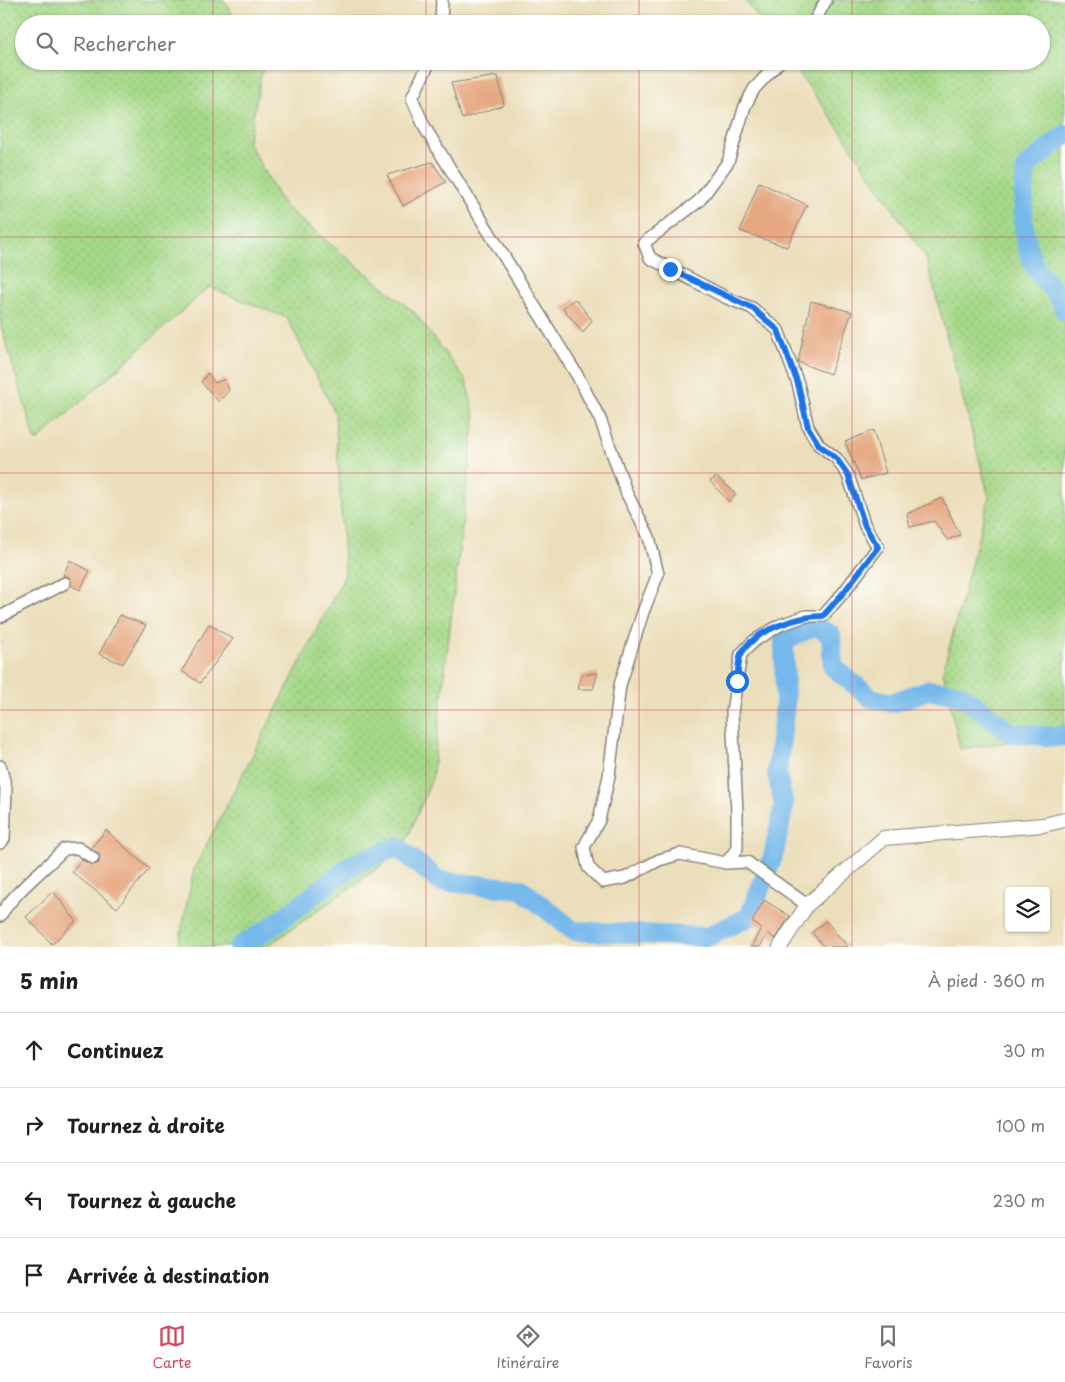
<!DOCTYPE html>
<html lang="fr">
<meta charset="utf-8">
<style>
body{margin:0;font-family:"Playpen Sans",sans-serif;background:#f6f6f6;color:#202124}
.controls{position:absolute;right:15px;bottom:15px;display:grid;overflow:hidden;border-radius:5px;box-shadow:0 1px 4px #0004}
.controls button{width:45px;height:45px;display:grid;place-items:center;padding:0;border:0;border-bottom:1px solid #e0e0e0;background:#fff;color:#202124;font:25px sans-serif}
.stop{position:absolute;width:15px;height:15px;margin:-11px;border:4px solid #1a73e8;border-radius:50%;background:#fff}
.stop.end{background:#1a73e8;border-color:#fff;box-shadow:0 1px 5px #0008}
.list{margin:0;padding:0;list-style:none}
h2{display:flex;justify-content:space-between;align-items:center;height:65px;margin:0;padding:0 20px;font-size:21px}
h2 small{font-size:16px;font-weight:400;color:#757577}
.list li{display:grid;grid-template-columns:32px 1fr auto;gap:15px;align-items:center;box-sizing:border-box;height:75px;padding:0 20px;border-top:1px solid #e0e0e0}
.list b{display:block;font-size:19px;white-space:nowrap}
.list em{font-size:16px;font-style:normal;color:#757577}
.icon{flex:none;width:28px;height:28px;fill:none;stroke:currentColor;stroke-width:2;stroke-linecap:round;stroke-linejoin:round}
.map{position:relative;flex:none;width:1065px;height:947px;overflow:hidden}
.search{position:absolute;background:#fff;box-shadow:0 1px 4px #0004;left:15px;right:15px;top:15px;height:55px;display:flex;align-items:center;gap:12px;box-sizing:border-box;padding:0 18px;border-radius:28px;color:#757577;font-size:19px}
.sheet{height:365px;background:#fff}
nav{display:flex;justify-content:space-around;align-items:center;box-sizing:border-box;height:70px;border-top:1px solid #e0e0e0;background:#fff;font-size:14px;color:#757577}
nav a{display:grid;justify-items:center;gap:2px}
nav .on{color:#d1495b}
.map>svg:first-child{display:block}
</style>
<div class="map">
<svg width="1065" height="947" viewBox="0 0 1065 947">
<defs>
<pattern id="grass-dots" width="8" height="8" patternUnits="userSpaceOnUse" patternTransform="scale(1.25)"><rect width="8" height="8" fill="#a5d888"/><path d="M2 2h.1M6 6h.1" fill="none" stroke="#8eb976" stroke-width="1.8" stroke-linecap="round"/></pattern>
</defs>
<rect width="100%" height="100%" fill="#fdfcf7"/>
<filter id="ink" filterUnits="userSpaceOnUse"><feTurbulence type="fractalNoise" baseFrequency=".02" numOctaves="2"/><feDisplacementMap in="SourceGraphic" scale="10" xChannelSelector="R" yChannelSelector="G"/><feConvolveMatrix kernelMatrix="1 2 1 2 8 2 1 2 1" color-interpolation-filters="sRGB"/></filter>
<filter id="wash" filterUnits="userSpaceOnUse"><feTurbulence type="fractalNoise" baseFrequency=".0096" numOctaves="4" result="noise"/><feDisplacementMap in="SourceGraphic" scale="20" xChannelSelector="R" yChannelSelector="G"/><feGaussianBlur stdDeviation="1.12" result="paint"/><feColorMatrix in="noise" values="0 0 0 0 0 0 0 0 0 0 0 0 0 0 0 0 0 1.4 0 .05"/><feComposite in="paint" operator="in"/></filter>
<g filter="url(#wash)">
<rect width="100%" height="100%" fill="#ebdeba"/>
<g fill="url(#grass-dots)" stroke="#647d62">
<path d="M0 0H224L238 24H24V61H261L263 66 248 142 284 206 415 313 466 381 475 418 432 779 402 851 266 947H178L194 869 345 575 335 413 287 318 209 287 36 442 0 323Z"/>
<path d="M745 0H1065V725L1036 738 960 749 943 671 989 497 926 258 833 120 790 61H1041V24H763Z"/>
</g>
<g fill="none" stroke-linecap="round" stroke-linejoin="round">
<g stroke="#75b8eb" stroke-width="20">
<path d="M1065 135 1026 167C1023 201 1019 235 1035 267 1044 285 1057 287 1065 311"/>
<path d="M239 947 270 928 354 864 397 847 439 881 521 889 574 931 707 937 749 917 773 857 784 806 777 773 785 705 784 641 815 625 831 635 833 667 871 698 892 703 928 690 960 694 1011 733 1054 737 1065 736"/>
</g>
</g>
<g id="blocks">
<g fill="#e5a780">
<path d="M498 76 504 105 462 119 451 83Z"/>
<path d="M432 162 446 182 403 206 387 175Z"/>
<path d="M759 182 807 205 787 247 740 231Z"/>
<path d="M575 299 592 320 583 333 563 308Z"/>
<path d="M811 301 852 312 830 374 798 362Z"/>
<path d="M208 373 215 383 225 379 229 390 219 402 201 382Z"/>
<path d="M873 430 886 473 861 480 845 442Z"/>
<path d="M717 477 736 494 729 502 710 481Z"/>
<path d="M942 498 960 535 947 540 934 521 910 527 907 514Z"/>
<path d="M70 560 90 571 80 590 72 586 69 577 63 576Z"/>
<path d="M120 615 146 625 123 664 99 654Z"/>
<path d="M209 624 233 639 200 683 182 671Z"/>
<path d="M598 673 593 689H578L581 675Z"/>
<path d="M106 830 149 869 117 908 72 872 82 860 92 865 99 863V854L91 848Z"/>
<path d="M53 891 76 921 52 944 26 917Z"/>
<path d="M764 900 790 916 775 939 768 933 760 947H751L761 928 752 922Z"/>
<path d="M826 921 848 947H824L812 932Z"/>
</g>
</g>
</g>
<g filter="url(#ink)">
<use href="#blocks" fill-opacity="0" stroke="#86807a" stroke-width="1"/>
<g fill="none" stroke-linecap="round" stroke-linejoin="round">
<g stroke="#86807a" stroke-width="14">
<g id="minor">
<path d="M441 24 442 0"/>
<path d="M813 24 826 0"/>
<path d="M430 61 412 98 425 128 577 375 600 419 627 494 649 537 658 574 643 612 620 685 609 776 599 820 584 847 588 867 603 882 625 878 659 860 680 854 726 863 747 862 807 905"/>
<path d="M0 617 65 583"/>
<path d="M0 766 6 788 4 839 0 843"/>
<path d="M726 863 737 849V812L732 712 741 654 754 641 780 625 806 616H823L844 592 878 547 865 526 848 475 836 458 819 445 808 427 798 384 778 330 752 308 727 298 650 258 644 243 699 201 728 162 745 106 754 89 780 61"/>
<path d="M0 916C15 891 43 871 64 849L78 848 93 858"/>
</g>
</g>
<g stroke="#86807a" stroke-width="16">
<path id="tertiary" d="M780 947 807 905 884 838 1043 825 1065 820"/>
</g>
<use href="#minor" stroke="#fff" stroke-width="11"/>
<use href="#tertiary" stroke="#fff" stroke-width="14"/>
</g>
</g>
<g fill="none" stroke-linecap="round" stroke-linejoin="round" filter="url(#ink)">
<path stroke="#1a73e8" stroke-width="6" d="M670 269 752 308 778 330 798 384 808 427 819 445 836 458 848 475 865 526 878 547 844 592 823 616C798 616 754 630 741 654 738 661 738 674 737 681"/>
</g>
<path fill="none" stroke="#d1495b" stroke-width="1" stroke-opacity="0.55" d="M213 0V24M426 0V24M639 0V24M852 0V24M213 61V947M426 61V947M639 61V947M852 61V947M0 237H1065M0 473H1065M0 710H1065"/>
</svg>
<div class="controls">
<button><svg class="icon" aria-label="layers" viewBox="0 0 24 24"><path d="M12 4l9 5-9 5-9-5zM3 14l9 5 9-5"/></svg></button>
</div>
<div class="stop" style="left:737px;top:681px"></div>
<div class="stop end" style="left:670px;top:269px"></div>
<div class="search"><svg class="icon" aria-label="search" viewBox="0 0 24 24"><circle cx="10" cy="10" r="6"/><path d="M15 15l6 6"/></svg>Rechercher</div>
</div>
<section class="sheet">
<h2>5 min<small>À pied · 360 m</small></h2>
<ul class="list">
<li><svg class="icon" aria-label="ahead" viewBox="0 0 24 24"><path d="M12 20V5M6 11l6-6 6 6"/></svg><div><b>Continuez</b></div><em>30 m</em></li>
<li><svg class="icon" aria-label="right" viewBox="0 0 24 24"><path d="M7 20v-9h11M14 6l5 5-5 5"/></svg><div><b>Tournez à droite</b></div><em>100 m</em></li>
<li><svg class="icon" aria-label="left" viewBox="0 0 24 24"><path d="M17 20v-9H6M10 6l-5 5 5 5"/></svg><div><b>Tournez à gauche</b></div><em>230 m</em></li>
<li><svg class="icon" aria-label="arrive" viewBox="0 0 24 24"><path d="M6 21V4h12l-3 4 3 4H6"/></svg><div><b>Arrivée à destination</b></div></li>
</ul>
</section>
<nav>
<a class="on"><svg class="icon" aria-label="map" viewBox="0 0 24 24"><path d="M3 6l6-2 6 2 6-2v14l-6 2-6-2-6 2zM9 4v14M15 6v14"/></svg>Carte</a>
<a><svg class="icon" aria-label="directions" viewBox="0 0 24 24"><path d="M12 3l9 9-9 9-9-9zM9 14v-3h6M13 9l2 2-2 2"/></svg>Itinéraire</a>
<a><svg class="icon" aria-label="saved" viewBox="0 0 24 24"><path d="M7 4h10v16l-5-4-5 4z"/></svg>Favoris</a>
</nav>
